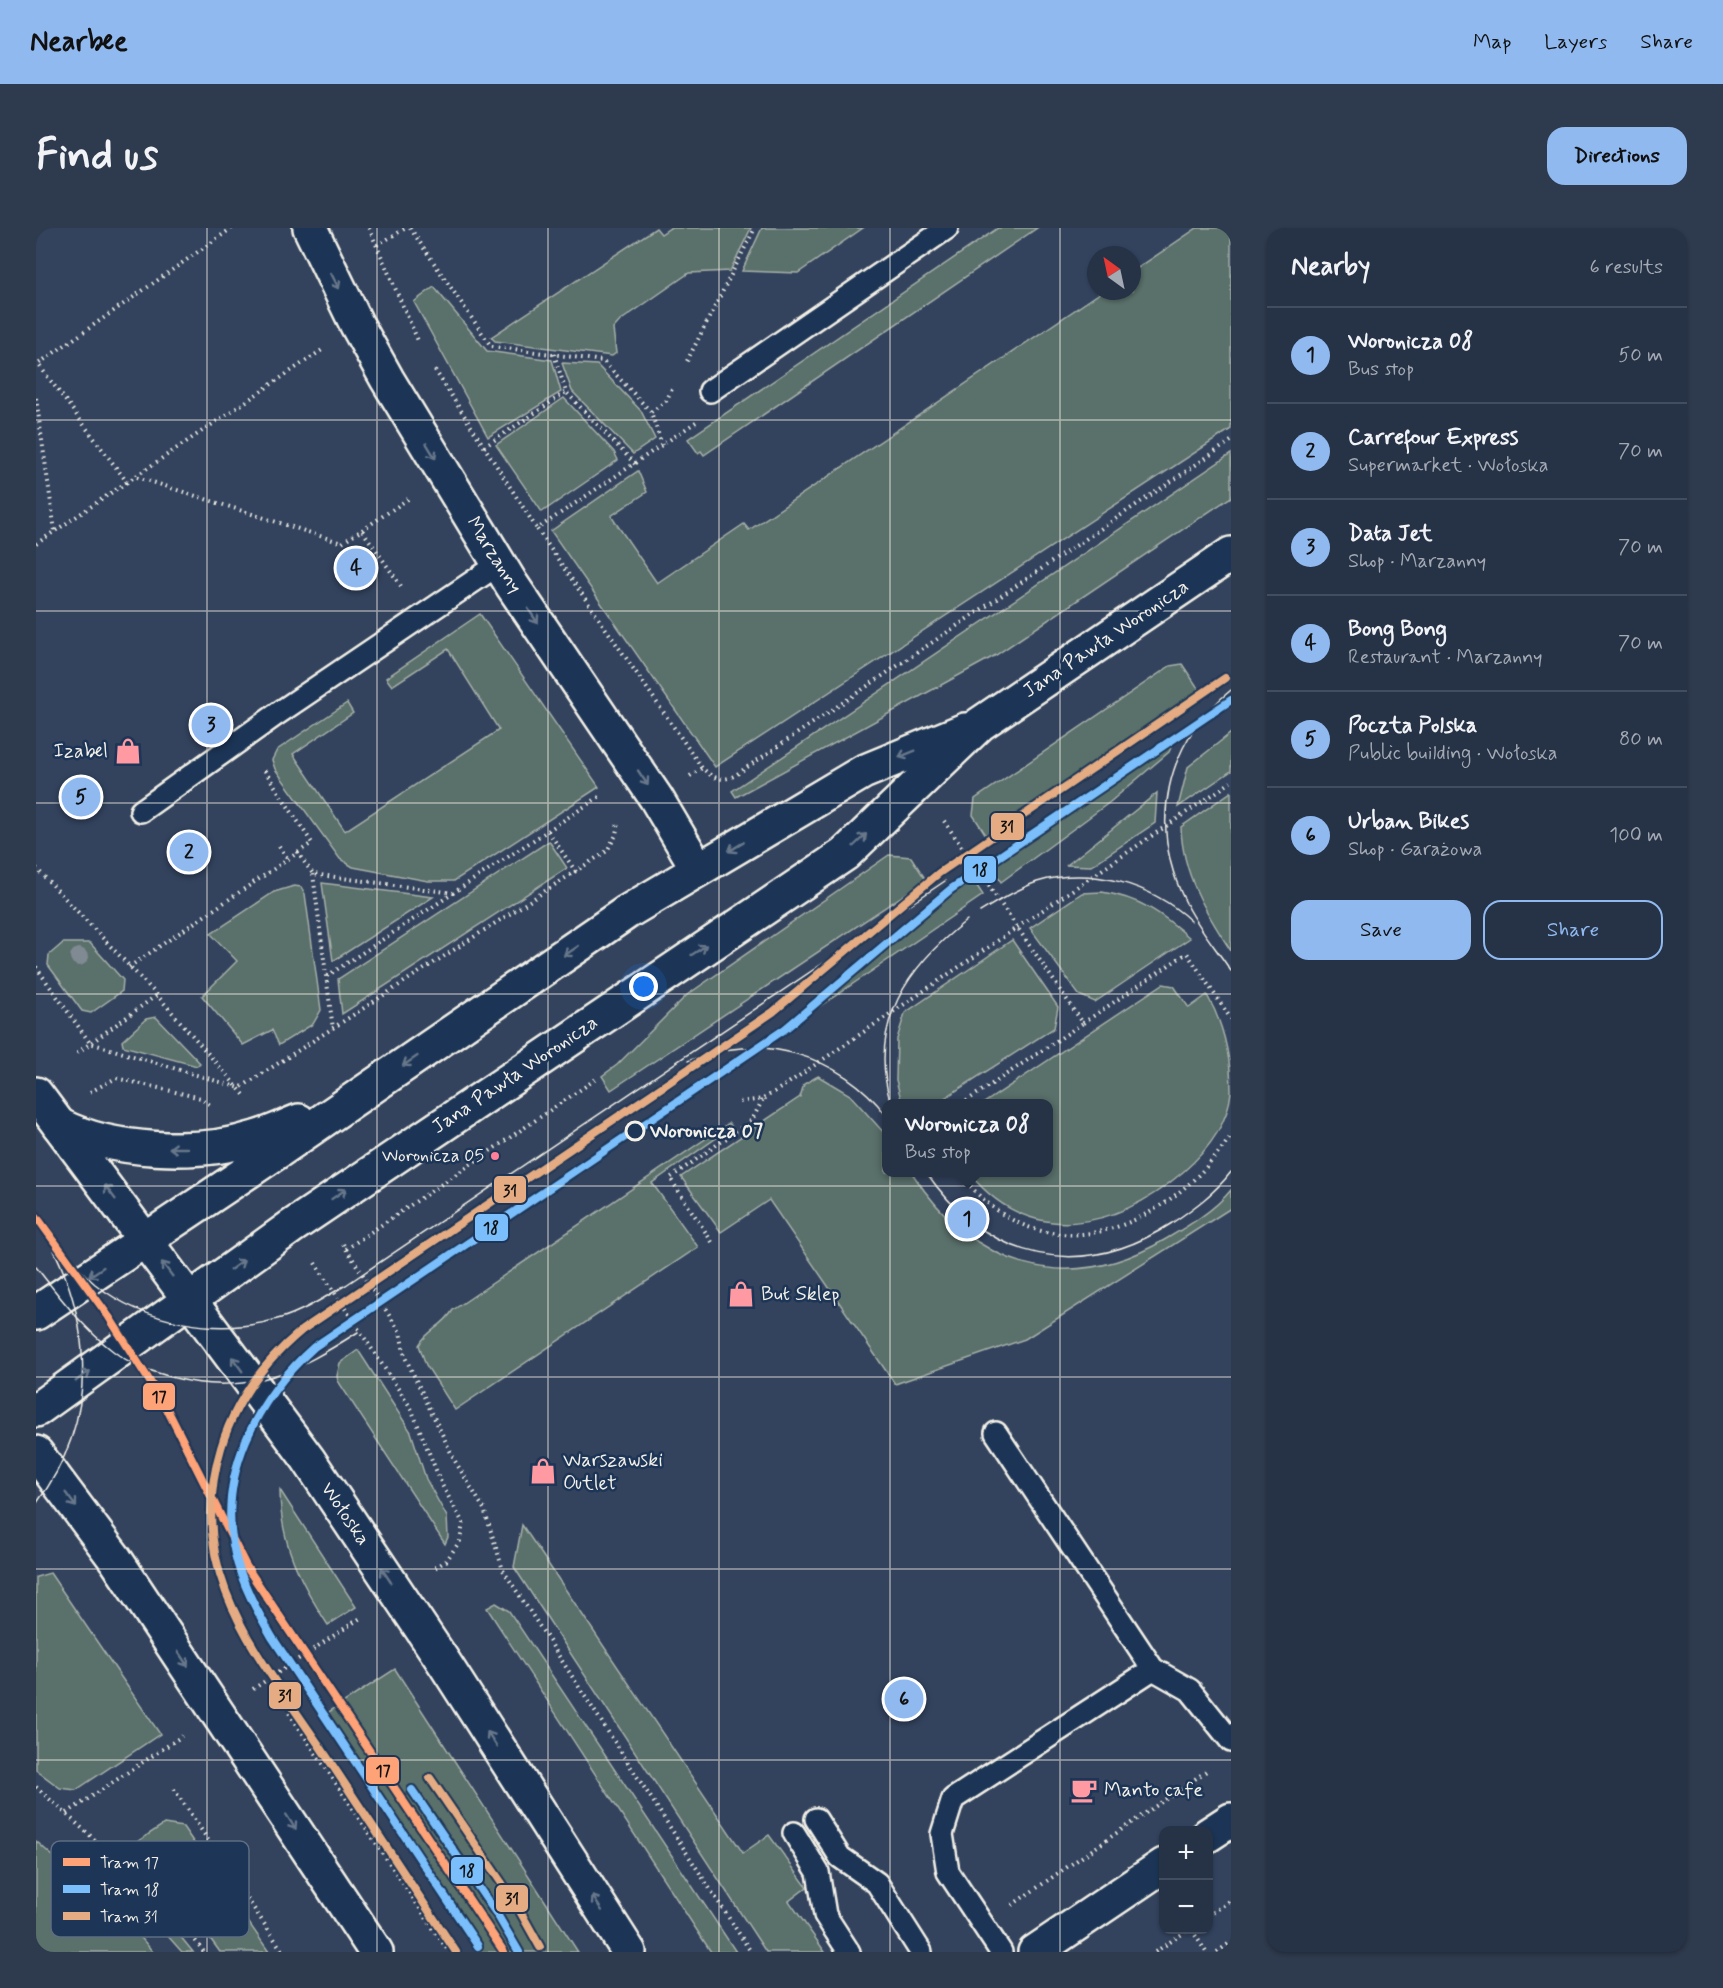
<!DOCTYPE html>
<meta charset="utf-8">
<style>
body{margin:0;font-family:Mynerve,sans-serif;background:#2e3a4d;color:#f1f3f6}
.controls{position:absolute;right:18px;bottom:18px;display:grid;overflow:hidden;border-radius:12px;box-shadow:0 2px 4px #0004}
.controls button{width:54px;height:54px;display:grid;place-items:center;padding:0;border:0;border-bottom:2px solid #424d5f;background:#263246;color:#f1f3f6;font:30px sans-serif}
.compass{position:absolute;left:1051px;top:18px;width:54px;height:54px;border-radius:50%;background:#263246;box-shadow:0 2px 4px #0004;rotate:327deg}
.you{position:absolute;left:608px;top:759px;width:21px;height:21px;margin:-15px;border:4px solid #fff;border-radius:50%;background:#1a73e8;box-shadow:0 0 0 9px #1a73e833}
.badge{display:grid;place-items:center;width:39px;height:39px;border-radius:50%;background:#90b9f0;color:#111;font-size:20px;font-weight:700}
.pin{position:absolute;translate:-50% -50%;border:3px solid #fff;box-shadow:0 2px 6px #0006}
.popup{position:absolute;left:846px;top:871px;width:171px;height:78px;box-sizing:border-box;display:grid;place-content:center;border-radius:12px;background:#263246;filter:drop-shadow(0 2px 4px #0005);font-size:20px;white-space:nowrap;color:#a4aab3}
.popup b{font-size:22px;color:#f1f3f6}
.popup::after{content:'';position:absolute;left:50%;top:100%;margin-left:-12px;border:12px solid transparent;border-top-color:#263246}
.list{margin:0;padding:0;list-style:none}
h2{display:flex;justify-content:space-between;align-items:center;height:78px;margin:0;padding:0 24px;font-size:26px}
h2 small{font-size:20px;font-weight:400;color:#a4aab3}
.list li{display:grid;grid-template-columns:39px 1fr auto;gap:18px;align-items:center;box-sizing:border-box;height:96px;padding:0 24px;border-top:2px solid #424d5f}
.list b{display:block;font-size:22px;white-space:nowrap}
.list p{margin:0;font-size:20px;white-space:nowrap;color:#a4aab3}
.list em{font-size:20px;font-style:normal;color:#a4aab3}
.actions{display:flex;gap:12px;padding:18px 24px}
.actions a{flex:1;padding:14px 0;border:2px solid #90b9f0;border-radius:18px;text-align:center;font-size:21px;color:#90b9f0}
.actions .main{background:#90b9f0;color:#111}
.map{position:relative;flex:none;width:1195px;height:1724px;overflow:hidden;border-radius:18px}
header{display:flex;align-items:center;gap:36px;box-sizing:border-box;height:84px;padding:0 30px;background:#90b9f0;color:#111}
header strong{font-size:28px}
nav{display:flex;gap:33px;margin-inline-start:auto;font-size:21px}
.intro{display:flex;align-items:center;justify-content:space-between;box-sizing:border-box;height:144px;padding:0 36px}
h1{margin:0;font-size:42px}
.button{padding:15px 27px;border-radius:18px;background:#90b9f0;color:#111;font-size:21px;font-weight:700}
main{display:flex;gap:36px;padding:0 36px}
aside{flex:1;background:#263246;border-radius:18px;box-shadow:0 2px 4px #0004}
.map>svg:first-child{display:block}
</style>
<header>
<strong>Nearbee</strong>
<nav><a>Map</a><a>Layers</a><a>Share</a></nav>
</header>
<div class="intro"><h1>Find us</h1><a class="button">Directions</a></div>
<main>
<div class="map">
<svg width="1195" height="1724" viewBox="0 0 1195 1724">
<rect width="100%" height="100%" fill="#33435e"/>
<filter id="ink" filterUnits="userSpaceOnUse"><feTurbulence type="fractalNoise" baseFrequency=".0167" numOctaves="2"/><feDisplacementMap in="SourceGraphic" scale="12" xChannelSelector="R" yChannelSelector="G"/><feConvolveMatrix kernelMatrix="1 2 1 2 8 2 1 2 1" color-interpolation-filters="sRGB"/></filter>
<g filter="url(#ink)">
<g fill="#5a6f6a" stroke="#a7b0a9" stroke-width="1.5">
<path d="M620 0 625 6 634 0H715L694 43 653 45 584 93 577 101 580 125 576 128 459 113 455 109Z"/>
<path d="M726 0H827L762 45 706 43Z"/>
<path d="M962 0H1001L668 227 665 223 662 225 652 211Z"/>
<path d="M1161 0H1195V201L679 539 515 303 602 243 611 264 575 288 621 355 708 296 713 302 1067 63H1096V44Z"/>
<path d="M398 59 451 123 516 132 525 164 452 209 378 74Z"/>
<path d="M526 135 561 137 605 183 619 211 597 226 536 163Z"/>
<path d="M528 170 578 224 582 232 506 284 460 217Z"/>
<path d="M1195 226V269L960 427 700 569 696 563Z"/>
<path d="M444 386 563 559 418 653H392L317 639 304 631 239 541 236 532 241 522 311 475 317 485 257 526 309 603 463 502 412 421 356 458 350 450Z"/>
<path d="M1146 436 1166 466 952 610 937 587 939 571 1134 438Z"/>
<path d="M1195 505V543L1142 579 1152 539Z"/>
<path d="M1139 510 1133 524 1074 574 965 654 953 636Z"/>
<path d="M1195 564V723C1170 685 1146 645 1145 599Z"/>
<path d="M1121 565 1119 595 1055 638 1031 637Z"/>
<path d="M513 613 531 640 306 786 302 751Z"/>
<path d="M853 627 875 629 890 652 575 862 566 848 581 837 651 767Z"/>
<path d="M935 649 947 667 780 781 778 778 902 672Z"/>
<path d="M286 655 397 669 297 733Z"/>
<path d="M258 658 265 659 269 666 285 782 277 796 243 817 236 802 207 817 166 768 201 733 175 706 238 664Z"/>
<path d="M1066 664C1104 670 1125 685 1154 710L1059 774 1043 767 994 700 1046 665Z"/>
<path d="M976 712 1022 779 1018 800 901 875H866L860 852 861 811 869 785Z"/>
<path d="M27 715H54L87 752 86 763 55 785 46 783 12 737 13 727Z"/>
<path d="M1127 756 1138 758 1153 780 1171 767C1188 797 1195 828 1195 864 1192 896 1170 924 1147 944 1080 1001 995 1021 933 945L1012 944V876L948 875Z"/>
<path d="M120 789 164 835 161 838 87 818 86 813 110 791Z"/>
<path d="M782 848 814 867 850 907V944L876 945C937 1039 1030 1070 1130 1011 1152 998 1179 982 1195 962V980L989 1111 859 1156 733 972 685 1004 645 949 764 869 768 856Z"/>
<path d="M693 895 696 899 616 955 662 1019 419 1182 390 1137 383 1117C392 1101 406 1100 417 1082Z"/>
<path d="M322 1122 375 1204 390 1251 411 1289 412 1309 409 1316 302 1153 301 1148 304 1135Z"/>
<path d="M244 1262 320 1379 292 1397C264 1354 244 1315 244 1262Z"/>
<path d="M486 1297 707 1625 733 1607 771 1659 753 1673 789 1724H730L478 1339Z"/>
<path d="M14 1345 124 1506 40 1562 24 1560 0 1542V1349Z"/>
<path d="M460 1375 473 1383 700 1724H675L451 1380Z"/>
<path d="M359 1441 542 1724H444L285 1489Z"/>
<path d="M128 1596 147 1599 233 1724H184C157 1685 124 1653 90 1621Z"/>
<path d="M0 1613 97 1700 117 1724H0Z"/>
<path d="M67 1632 122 1681 157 1724H146L115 1689 67 1646Z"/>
</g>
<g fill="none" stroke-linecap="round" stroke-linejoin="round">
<g stroke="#f4f1e8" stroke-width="26">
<g id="lane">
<path d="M674 163 911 0"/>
<path d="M105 583 241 486 463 336"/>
<path d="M960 1205 1117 1441 1154 1462 1195 1513"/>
<path d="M780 1591 804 1629 841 1655 885 1724"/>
<path d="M758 1605 782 1644 789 1687 813 1724"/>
<path d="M965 1724 912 1644 906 1606 917 1571 1117 1441"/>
</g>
</g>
<g stroke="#f4f1e8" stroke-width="38">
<g id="street">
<path d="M274 0 321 97 351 151 476 357 620 570 662 641"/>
<path d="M1172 1607 1195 1592"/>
<path d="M999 1724 1128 1637"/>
</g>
</g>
<g stroke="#f4f1e8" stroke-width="38">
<g id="secondary">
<path d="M0 866 272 1231 409 1436 593 1724"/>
<path d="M23 897C75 924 163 928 219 910 234 906 248 899 263 893"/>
<path d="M0 1085 244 922 591 684 827 544 929 502"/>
<path d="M0 1182 255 999 809 626 944 496 1195 326"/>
<path d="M0 1225 80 1332 340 1724"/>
</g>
</g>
<g stroke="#f4f1e8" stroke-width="4" stroke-dasharray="1.5 4.5" stroke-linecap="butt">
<path d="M196 0 2 136 91 254 286 122"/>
<path d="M333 0 383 115"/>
<path d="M374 0 455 118 567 133 615 184 626 217"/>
<path d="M341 17 370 0"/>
<path d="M518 126 530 164 599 236"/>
<path d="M651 133 719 0"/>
<path d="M399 142 501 301"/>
<path d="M0 170 19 303"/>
<path d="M615 184 630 173 636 161"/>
<path d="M660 194 501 301 666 540"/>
<path d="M448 219 530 164"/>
<path d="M101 249 306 315 326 302 365 358"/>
<path d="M326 302 375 269"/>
<path d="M0 316 91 254"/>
<path d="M654 548 666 540C677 550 684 554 698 548L1195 213"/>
<path d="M908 593 1047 795 926 876"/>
<path d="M512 603 540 644"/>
<path d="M243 618 252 631"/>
<path d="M261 624 277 646 417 665 566 567"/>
<path d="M0 640 121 767 210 869"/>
<path d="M277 646 297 801"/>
<path d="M0 739 54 815 204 860 571 623 580 607 582 593"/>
<path d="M93 739 276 615 227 540"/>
<path d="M291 748 416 666"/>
<path d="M1047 795 1151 725 1195 791"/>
<path d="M41 825 121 767"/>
<path d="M54 864 80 850 165 870 174 877"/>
<path d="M704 874 727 871 751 856 1195 554"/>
<path d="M923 944C1004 1054 1129 1004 1195 908"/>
<path d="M676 1014 634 950 716 892 727 871"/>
<path d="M307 1016 364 1104 369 1129 419 1233 448 1281 467 1342 715 1724"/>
<path d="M310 1021 560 851"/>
<path d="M279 1035 375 1180 406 1257 427 1295 424 1313 410 1333 397 1341"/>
<path d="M217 1461 326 1389"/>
<path d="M253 1485 413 1724"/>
<path d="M0 1559 135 1680 168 1724"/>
<path d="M138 1561 247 1724"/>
<path d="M31 1585 146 1508"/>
<path d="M976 1677 1172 1542"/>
<path d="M1172 1688 1195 1672"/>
<path d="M1156 1702 1170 1724"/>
<path d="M1119 1724 1152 1702"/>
<path d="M1181 1724 1195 1714"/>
</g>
<use href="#lane" stroke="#1d3557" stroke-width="21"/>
<use href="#street" stroke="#1d3557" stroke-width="33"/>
<use href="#secondary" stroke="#1d3557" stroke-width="33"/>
<g stroke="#f4f1e8" stroke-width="1.5">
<path d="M1195 462C1129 515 1112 597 1149 673 1161 698 1180 720 1195 743"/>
<path d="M944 684C962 673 981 661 1001 654 1055 638 1115 656 1155 693"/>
<path d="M652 833C721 802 805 827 850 887"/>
<path d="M855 876C831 796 872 738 931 692"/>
<path d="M890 944C952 1034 1045 1054 1136 995 1158 980 1179 965 1195 944"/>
<path d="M0 989C56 1081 68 1186 0 1276"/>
<path d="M22 1016C34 1029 45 1044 59 1056 109 1096 184 1109 245 1090 268 1083 289 1069 310 1057L909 653"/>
<path d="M0 1039C24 1069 46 1099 77 1123 95 1137 117 1144 139 1150 212 1169 261 1143 322 1104"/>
</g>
<g stroke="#1d3557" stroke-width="12">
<path id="tram-1" d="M0 988 73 1089 130 1179 210 1338 468 1724"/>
</g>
<g stroke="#1d3557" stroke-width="12">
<g id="tram-2">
<path d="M376 1562 462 1688 483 1724"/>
<path d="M442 1718 236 1409C221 1383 206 1356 199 1326 180 1248 221 1170 278 1119L749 801 915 661 1195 472"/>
</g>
</g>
<g stroke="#1d3557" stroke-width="12">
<g id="tram-3">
<path d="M394 1550 480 1676 504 1719"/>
<path d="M420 1724C375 1656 330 1588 285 1520 220 1424 148 1343 185 1220 199 1172 228 1134 266 1102L737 784 903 645 1189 450"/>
</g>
</g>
<use href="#tram-1" stroke="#fea277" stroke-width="8"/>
<use href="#tram-2" stroke="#7abffc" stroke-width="8"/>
<use href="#tram-3" stroke="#e5ac83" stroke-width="8"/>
</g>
<circle fill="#7f8a92" cx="43" cy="729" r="9"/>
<defs><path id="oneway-shaft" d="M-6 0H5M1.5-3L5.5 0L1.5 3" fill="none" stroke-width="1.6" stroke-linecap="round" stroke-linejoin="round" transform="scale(1.5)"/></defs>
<g stroke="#68778a">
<use href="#oneway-shaft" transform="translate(299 53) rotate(63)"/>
<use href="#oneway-shaft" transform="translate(395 223) rotate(59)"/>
<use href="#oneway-shaft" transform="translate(497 388) rotate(56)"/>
<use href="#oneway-shaft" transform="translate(871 526) rotate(158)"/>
<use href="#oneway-shaft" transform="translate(607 550) rotate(56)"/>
<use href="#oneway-shaft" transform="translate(824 612) rotate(-44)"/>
<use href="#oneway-shaft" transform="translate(700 619) rotate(149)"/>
<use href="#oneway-shaft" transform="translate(663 722) rotate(-33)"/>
<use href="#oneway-shaft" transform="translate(535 723) rotate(146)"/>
<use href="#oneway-shaft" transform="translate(374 833) rotate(146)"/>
<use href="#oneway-shaft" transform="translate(142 920) rotate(180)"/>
<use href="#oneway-shaft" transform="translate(74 964) rotate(-127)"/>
<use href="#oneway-shaft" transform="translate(303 966) rotate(-34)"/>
<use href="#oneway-shaft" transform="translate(201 1037) rotate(-36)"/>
<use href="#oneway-shaft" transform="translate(131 1041) rotate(-127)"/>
<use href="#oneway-shaft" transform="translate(60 1044) rotate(146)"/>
<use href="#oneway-shaft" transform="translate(201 1136) rotate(-126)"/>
<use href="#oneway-shaft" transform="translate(47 1148) rotate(-36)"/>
<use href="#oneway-shaft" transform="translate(35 1272) rotate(53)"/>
<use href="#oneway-shaft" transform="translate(350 1347) rotate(-124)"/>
<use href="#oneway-shaft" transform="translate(147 1431) rotate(56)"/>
<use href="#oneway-shaft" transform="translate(456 1511) rotate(-123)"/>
<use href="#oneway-shaft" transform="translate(255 1594) rotate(57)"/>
<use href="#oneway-shaft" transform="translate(561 1675) rotate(-123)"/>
</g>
</g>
<path fill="none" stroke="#f4f1e8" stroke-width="1.5" stroke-opacity="0.55" d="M171 0V1724M341 0V1724M512 0V1724M683 0V1724M854 0V1724M1024 0V1724M0 192H1195M0 383H1195M0 575H1195M0 766H1195M0 958H1195M0 1149H1195M0 1341H1195M0 1532H1195"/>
<defs>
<g id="shop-bare" transform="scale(2.07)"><path d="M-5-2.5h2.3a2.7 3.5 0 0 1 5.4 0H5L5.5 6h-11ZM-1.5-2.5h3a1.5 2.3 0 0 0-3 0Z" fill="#ff9aa2" stroke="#1d3557" stroke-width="2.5" paint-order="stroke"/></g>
<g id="cafe-bare" transform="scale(2.07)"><path d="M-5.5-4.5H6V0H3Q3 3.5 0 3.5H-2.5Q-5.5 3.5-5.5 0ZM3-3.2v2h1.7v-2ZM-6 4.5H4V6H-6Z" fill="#ff9aa2" stroke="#1d3557" stroke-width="2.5" paint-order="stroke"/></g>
</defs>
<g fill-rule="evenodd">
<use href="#shop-bare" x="92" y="523"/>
<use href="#shop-bare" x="705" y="1066"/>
<use href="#shop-bare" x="507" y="1243"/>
<use href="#cafe-bare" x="1048" y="1562"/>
</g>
<circle fill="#1d3557" stroke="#f4f1e8" stroke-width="3" cx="599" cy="903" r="9"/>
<circle fill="#ff8098" stroke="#1d3557" stroke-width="2" cx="459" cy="928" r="5"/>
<g text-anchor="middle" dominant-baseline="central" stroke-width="5" stroke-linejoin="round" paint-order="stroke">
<g font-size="18" fill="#f4f1e8" stroke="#1d3557" text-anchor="end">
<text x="448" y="928">Woronicza 05</text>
</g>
<g font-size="20" fill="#f4f1e8" stroke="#1d3557">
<text transform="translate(458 327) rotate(58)">Marzanny</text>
<text transform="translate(1070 411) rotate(-34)">Jana Pawła Woronicza</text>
<text transform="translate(479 847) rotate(-34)">Jana Pawła Woronicza</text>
<text transform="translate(309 1286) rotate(56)">Wołoska</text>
</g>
<g font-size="20" fill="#f4f1e8" stroke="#1d3557" text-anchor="start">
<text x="72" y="523" text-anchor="end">Izabel</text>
<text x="725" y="1066">But Sklep</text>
<text x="527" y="1232">Warszawski<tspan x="527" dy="23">Outlet</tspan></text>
<text x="1068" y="1562">Manto cafe</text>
</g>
<g font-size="20" font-weight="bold" fill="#f4f1e8" stroke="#1d3557" text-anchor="start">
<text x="614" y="903">Woronicza 07</text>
</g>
</g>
<rect x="15" y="1613" width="198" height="96" rx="9" fill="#1d3557" stroke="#5e6d82" stroke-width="1.5"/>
<rect x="27" y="1630" width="27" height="8" fill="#fea277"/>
<rect x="27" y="1657" width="27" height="8" fill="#7abffc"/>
<rect x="27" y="1684" width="27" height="8" fill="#e5ac83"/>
<g font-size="16" fill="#f4f1e8">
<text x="64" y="1640">Tram 17</text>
<text x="64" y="1667">Tram 18</text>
<text x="64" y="1694">Tram 31</text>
</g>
<g stroke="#1d3557" stroke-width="2">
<rect x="954" y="584" width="35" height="29" rx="6" fill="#e5ac83"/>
<rect x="927" y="627" width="34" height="29" rx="6" fill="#7abffc"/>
<rect x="457" y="947" width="34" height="29" rx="6" fill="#e5ac83"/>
<rect x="438" y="985" width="35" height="29" rx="6" fill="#7abffc"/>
<rect x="106" y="1154" width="34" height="29" rx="6" fill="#fea277"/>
<rect x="232" y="1453" width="34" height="29" rx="6" fill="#e5ac83"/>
<rect x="329" y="1528" width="35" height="29" rx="6" fill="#fea277"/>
<rect x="414" y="1628" width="34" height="29" rx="6" fill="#7abffc"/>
<rect x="459" y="1656" width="34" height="29" rx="6" fill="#e5ac83"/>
</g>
<g font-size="16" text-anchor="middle" font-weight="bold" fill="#111">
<text x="971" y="604">31</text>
<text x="944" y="647">18</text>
<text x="474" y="968">31</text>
<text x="455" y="1005">18</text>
<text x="123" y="1174">17</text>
<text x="249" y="1473">31</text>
<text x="347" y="1548">17</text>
<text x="431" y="1648">18</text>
<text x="476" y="1676">31</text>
</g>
</svg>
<div class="controls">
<button>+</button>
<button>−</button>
</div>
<svg class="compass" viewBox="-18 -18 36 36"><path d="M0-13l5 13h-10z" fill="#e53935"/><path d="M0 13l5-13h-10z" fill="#a4aab3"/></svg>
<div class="you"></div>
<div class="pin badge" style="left:931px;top:991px">1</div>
<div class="popup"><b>Woronicza 08</b>Bus stop</div>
<div class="pin badge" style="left:153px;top:624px">2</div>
<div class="pin badge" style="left:175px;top:497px">3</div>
<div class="pin badge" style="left:320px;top:340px">4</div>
<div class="pin badge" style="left:45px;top:569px">5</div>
<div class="pin badge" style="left:868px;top:1471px">6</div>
</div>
<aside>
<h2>Nearby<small>6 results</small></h2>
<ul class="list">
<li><span class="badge">1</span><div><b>Woronicza 08</b><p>Bus stop</p></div><em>50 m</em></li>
<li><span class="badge">2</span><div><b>Carrefour Express</b><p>Supermarket · Wołoska</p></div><em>70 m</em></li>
<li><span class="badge">3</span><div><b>Data Jet</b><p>Shop · Marzanny</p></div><em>70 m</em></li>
<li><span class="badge">4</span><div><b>Bong Bong</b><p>Restaurant · Marzanny</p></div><em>70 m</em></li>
<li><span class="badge">5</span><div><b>Poczta Polska</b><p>Public building · Wołoska</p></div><em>80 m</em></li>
<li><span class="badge">6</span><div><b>Urban Bikes</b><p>Shop · Garażowa</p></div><em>100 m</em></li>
</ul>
<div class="actions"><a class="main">Save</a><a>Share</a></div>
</aside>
</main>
